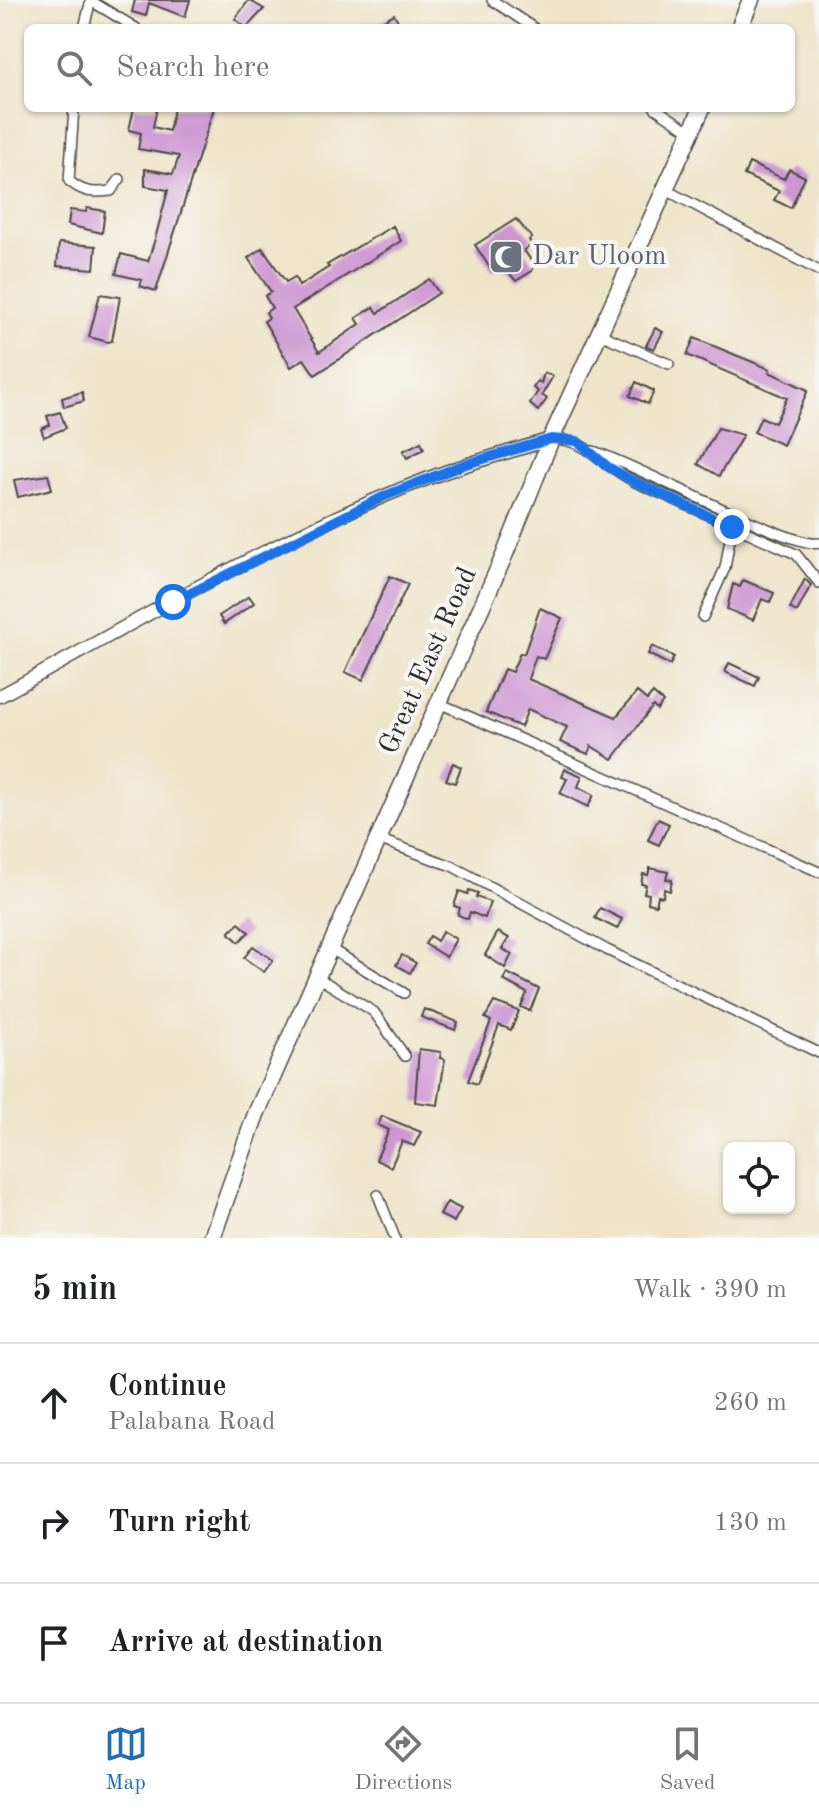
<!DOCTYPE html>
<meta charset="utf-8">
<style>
body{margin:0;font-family:"Old Standard TT",serif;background:#f2f2f2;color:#202124}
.controls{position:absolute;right:24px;bottom:24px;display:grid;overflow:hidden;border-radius:12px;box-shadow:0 2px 6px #0004}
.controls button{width:72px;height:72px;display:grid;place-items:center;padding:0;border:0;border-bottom:2px solid #e0e0e0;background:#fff;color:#202124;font:40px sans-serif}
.stop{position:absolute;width:24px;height:24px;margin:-18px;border:6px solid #1a73e8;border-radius:50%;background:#fff}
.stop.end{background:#1a73e8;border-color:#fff;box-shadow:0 2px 8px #0008}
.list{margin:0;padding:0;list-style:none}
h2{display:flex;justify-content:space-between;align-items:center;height:104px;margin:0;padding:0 32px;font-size:34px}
h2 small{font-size:26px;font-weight:400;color:#757577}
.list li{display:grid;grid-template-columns:52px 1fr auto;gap:24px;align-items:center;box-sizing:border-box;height:120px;padding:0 32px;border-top:2px solid #e0e0e0}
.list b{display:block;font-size:30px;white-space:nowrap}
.list p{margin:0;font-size:26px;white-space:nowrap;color:#757577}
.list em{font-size:26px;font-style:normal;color:#757577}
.icon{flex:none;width:44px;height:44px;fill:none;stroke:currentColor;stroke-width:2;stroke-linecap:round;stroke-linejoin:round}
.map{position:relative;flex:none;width:819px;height:1238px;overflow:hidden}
.search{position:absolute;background:#fff;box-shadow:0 2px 6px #0004;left:24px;right:24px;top:24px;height:88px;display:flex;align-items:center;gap:20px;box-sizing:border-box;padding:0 28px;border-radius:12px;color:#757577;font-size:30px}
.sheet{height:464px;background:#fff}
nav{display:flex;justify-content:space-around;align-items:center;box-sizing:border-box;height:112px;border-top:2px solid #e0e0e0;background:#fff;font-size:22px;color:#757577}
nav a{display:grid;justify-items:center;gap:4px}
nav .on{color:#1f6fb2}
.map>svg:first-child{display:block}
</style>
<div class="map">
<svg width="819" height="1238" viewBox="0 0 819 1238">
<rect width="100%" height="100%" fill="#f6f6f2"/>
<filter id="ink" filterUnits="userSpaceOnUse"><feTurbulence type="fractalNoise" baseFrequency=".0125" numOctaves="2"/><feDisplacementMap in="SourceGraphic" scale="16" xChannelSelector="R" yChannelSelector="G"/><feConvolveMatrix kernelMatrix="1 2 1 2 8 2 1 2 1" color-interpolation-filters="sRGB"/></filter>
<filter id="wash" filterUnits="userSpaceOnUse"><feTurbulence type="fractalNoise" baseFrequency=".006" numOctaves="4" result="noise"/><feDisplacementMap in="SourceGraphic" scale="32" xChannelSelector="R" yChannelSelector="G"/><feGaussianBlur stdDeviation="1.8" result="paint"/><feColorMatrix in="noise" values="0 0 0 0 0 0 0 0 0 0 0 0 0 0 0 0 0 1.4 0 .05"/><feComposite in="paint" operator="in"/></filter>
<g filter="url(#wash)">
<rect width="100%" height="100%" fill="#eee4c9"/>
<g id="blocks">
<g fill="#cd96d3">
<path d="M135 0H190L185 17 149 3 146 16 132 12Z"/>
<path d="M249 0 264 9 246 28 235 19Z"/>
<path d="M394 14 402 28H370Z"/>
<path d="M134 108H157L153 127 169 131 174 108H214L156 291 140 286 142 280 116 274 121 254 148 261 155 239 168 190 145 186V169L173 174 179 156 138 149 141 133 129 130Z"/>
<path d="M749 163 784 179 789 169 805 177 791 208 774 200 779 191 744 175Z"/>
<path d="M87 208 105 211 102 233 68 225 70 210 86 212Z"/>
<path d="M516 219 532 238 529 240 532 245 524 250 534 265 532 271 516 281 502 265 492 271 475 245Z"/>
<path d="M393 226 401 241 293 309 319 352 360 324 356 318 374 307 378 313 429 279 439 293 315 375 304 359 291 367 264 321 269 318 266 312 272 308 265 296 271 292 248 258 262 248 286 282 295 277 299 286 329 267 327 265Z"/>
<path d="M59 243 96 246 94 269 57 266Z"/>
<path d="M100 294 120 297 112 341 108 342 89 337Z"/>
<path d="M655 328 663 332 654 349 646 346Z"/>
<path d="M694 338 770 369 769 372 808 390 783 445 754 432 761 417 775 423 787 398 687 355Z"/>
<path d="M544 373 553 376 542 395 547 399 538 411 530 404 538 391 533 388 538 381 541 383Z"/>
<path d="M636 382 654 391 648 404 630 396Z"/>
<path d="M82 392 84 401 64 407 62 398Z"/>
<path d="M60 412 66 428 44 437 41 429 50 425 47 416Z"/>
<path d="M718 428 743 435 719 476 698 464Z"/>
<path d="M421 442 424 449 407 458 403 451Z"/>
<path d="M48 475 52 489 18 497 14 480Z"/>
<path d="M390 576 408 584 363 680 345 672Z"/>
<path d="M805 579 811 585 797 612 790 608Z"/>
<path d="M743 580 774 593 770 602 762 599 753 620 727 609 733 584 740 587Z"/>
<path d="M249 596 254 603 224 624 219 616Z"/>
<path d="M540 608 562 618 544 659 536 656 528 679 616 717 637 692 647 700 653 693 663 702 657 710 653 706 613 759 591 746 588 754 560 742 567 727 528 709 521 727 486 712 504 669 512 672 520 653 524 654Z"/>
<path d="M652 646 674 657 670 665 648 654Z"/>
<path d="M729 663 759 677 755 686 725 672Z"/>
<path d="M453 763 461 767 455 783 446 780Z"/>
<path d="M565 769 582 776 578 787 594 795 588 807 560 793 567 779 562 777Z"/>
<path d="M658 819 669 824 659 845 648 840Z"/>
<path d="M650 868 668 872 666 879 672 880 670 891 664 889 663 897 658 896 656 905 648 903 649 894 644 893 646 885 641 884 643 874 648 875Z"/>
<path d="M469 890 478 893 476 897 490 902 485 918 470 912 468 919 458 915 460 908 454 906 459 891 468 894Z"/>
<path d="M600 908 622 919 617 929 595 918Z"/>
<path d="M239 923 249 932 239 942 229 933Z"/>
<path d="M443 931 456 939 446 957 425 944 430 936 437 941Z"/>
<path d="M498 932 509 938 502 949 512 954 505 968 485 955Z"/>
<path d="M253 946 273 960 264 972 244 958Z"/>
<path d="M402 955 416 963 410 973 396 965Z"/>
<path d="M507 973 539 989 530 1011 521 1007 527 993 503 980Z"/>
<path d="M494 1002 519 1011 511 1030 499 1025 477 1084 468 1081 491 1021 485 1018Z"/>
<path d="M424 1009 458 1022 455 1030 421 1017Z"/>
<path d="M419 1049 441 1052 440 1058 445 1059 438 1105 415 1102Z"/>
<path d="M382 1116 421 1132 414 1146 402 1141 391 1167 376 1160 389 1130 378 1125Z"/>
<path d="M447 1202 461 1209 454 1222 440 1215Z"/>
</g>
</g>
</g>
<g filter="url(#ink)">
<use href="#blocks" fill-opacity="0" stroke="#484743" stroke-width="2"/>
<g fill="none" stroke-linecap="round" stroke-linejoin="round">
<g stroke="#484743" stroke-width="12">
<g id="minor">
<path d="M492 0 534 28"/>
<path d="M91 1 136 28"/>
<path d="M84 28 91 0"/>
<path d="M74 108 69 181C84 193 92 193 111 191L120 179"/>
<path d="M655 108 691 132"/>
<path d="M666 190 819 271"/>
<path d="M600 334 669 364"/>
<path d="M551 439C585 438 604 465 633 481L796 554 819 583"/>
<path d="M593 451C636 464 792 549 819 543"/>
<path d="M703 617 725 568 732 527"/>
<path d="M439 703 819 872"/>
<path d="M378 839 452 866 607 950 819 1053"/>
<path d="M329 948 404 993"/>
<path d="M317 977 374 1012 405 1056"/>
<path d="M378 1195 395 1238"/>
</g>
</g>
<g stroke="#484743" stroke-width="15">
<path id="tertiary" d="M0 696C140 620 280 535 429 478 469 462 510 452 551 439"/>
</g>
<g stroke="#484743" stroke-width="19">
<g id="trunk">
<path d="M739 28 751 0"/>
<path d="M212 1238 256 1114 504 556 551 439 702 108"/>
</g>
</g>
<use href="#minor" stroke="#fff" stroke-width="9"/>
<use href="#tertiary" stroke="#fff" stroke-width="12"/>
<use href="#trunk" stroke="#fff" stroke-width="16"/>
</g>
</g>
<g fill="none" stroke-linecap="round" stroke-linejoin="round" filter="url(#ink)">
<path stroke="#1a73e8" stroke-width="10" d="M173 602 385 496 463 465 551 439 577 441 608 467 633 481 732 527"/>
</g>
<defs>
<g id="mosque-square" transform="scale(1.8)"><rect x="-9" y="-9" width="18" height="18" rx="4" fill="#6b7280" stroke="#f6f6f2"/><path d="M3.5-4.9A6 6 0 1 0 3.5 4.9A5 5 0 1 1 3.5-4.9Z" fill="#fff"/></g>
</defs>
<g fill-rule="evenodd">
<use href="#mosque-square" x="506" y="257"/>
</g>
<g text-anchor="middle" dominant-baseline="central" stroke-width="8" stroke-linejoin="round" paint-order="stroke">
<g font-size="28" fill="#5b616d" stroke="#f6f6f2" text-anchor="start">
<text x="532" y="257">Dar Uloom</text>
</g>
<g font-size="28" fill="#2b2b2b" stroke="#f6f6f2">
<text transform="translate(429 661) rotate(-66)">Great East Road</text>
</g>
</g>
</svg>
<div class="controls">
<button><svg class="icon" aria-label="locate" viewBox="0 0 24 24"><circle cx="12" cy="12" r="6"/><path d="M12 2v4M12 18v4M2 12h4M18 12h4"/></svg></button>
</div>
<div class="stop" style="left:173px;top:602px"></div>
<div class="stop end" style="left:732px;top:527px"></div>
<div class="search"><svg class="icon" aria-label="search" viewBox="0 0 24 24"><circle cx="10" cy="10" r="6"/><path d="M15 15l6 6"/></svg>Search here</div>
</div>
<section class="sheet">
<h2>5 min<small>Walk · 390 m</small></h2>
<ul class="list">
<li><svg class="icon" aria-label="ahead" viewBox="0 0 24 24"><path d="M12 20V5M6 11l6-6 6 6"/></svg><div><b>Continue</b><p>Palabana Road</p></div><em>260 m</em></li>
<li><svg class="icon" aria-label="right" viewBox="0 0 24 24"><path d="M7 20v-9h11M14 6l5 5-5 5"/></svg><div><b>Turn right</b></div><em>130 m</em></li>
<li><svg class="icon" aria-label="arrive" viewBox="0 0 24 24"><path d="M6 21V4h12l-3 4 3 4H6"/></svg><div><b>Arrive at destination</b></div></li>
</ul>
</section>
<nav>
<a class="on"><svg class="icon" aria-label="map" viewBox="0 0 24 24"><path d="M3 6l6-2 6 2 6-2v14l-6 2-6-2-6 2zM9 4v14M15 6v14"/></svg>Map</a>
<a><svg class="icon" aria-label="directions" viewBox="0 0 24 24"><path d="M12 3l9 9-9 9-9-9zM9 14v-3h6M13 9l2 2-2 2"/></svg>Directions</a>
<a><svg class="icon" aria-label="saved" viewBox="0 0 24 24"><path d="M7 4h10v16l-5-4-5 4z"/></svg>Saved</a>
</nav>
